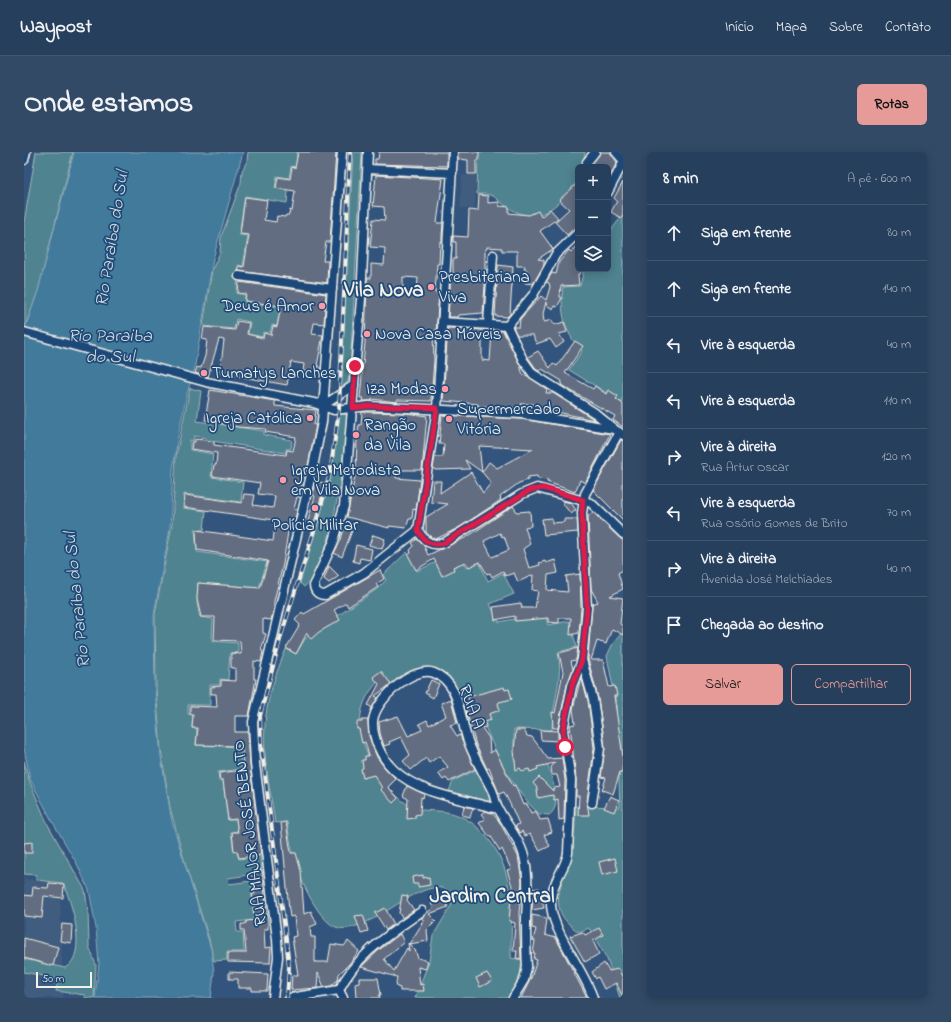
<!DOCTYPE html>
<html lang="pt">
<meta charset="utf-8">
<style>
body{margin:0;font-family:"Indie Flower",sans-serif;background:#324a66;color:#f1f3f6}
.controls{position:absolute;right:12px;top:12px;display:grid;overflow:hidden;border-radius:6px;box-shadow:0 2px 10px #0003}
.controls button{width:36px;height:36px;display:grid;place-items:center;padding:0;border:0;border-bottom:1px solid #425872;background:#263f5d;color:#f1f3f6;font:20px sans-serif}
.scale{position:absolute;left:12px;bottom:10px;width:56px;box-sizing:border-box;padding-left:4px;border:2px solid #f4f1e8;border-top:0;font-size:11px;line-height:14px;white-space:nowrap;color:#f4f1e8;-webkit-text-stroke:3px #1f4a7a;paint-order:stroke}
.stop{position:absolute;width:12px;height:12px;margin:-9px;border:3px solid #e11d48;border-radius:50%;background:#fff}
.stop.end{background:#e11d48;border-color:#fff;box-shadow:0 1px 4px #0008}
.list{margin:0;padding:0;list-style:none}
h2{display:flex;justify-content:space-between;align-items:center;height:52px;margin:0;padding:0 16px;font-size:17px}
h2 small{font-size:13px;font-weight:400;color:#a4afbc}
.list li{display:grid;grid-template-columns:26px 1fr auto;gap:12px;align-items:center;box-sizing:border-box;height:56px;padding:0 16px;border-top:1px solid #425872}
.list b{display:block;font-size:15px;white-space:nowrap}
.list p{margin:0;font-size:13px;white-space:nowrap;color:#a4afbc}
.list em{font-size:13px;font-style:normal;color:#a4afbc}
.actions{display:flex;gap:8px;padding:12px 16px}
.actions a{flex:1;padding:9px 0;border:1px solid #e69b98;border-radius:6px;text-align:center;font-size:14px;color:#e69b98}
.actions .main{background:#e69b98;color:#111}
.icon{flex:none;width:22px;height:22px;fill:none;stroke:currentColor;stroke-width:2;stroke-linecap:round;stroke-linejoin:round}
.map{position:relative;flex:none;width:599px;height:846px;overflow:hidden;border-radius:6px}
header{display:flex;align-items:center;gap:24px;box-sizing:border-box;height:56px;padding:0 20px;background:#263f5d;border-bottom:1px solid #425872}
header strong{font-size:19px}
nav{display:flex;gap:22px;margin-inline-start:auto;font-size:14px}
.intro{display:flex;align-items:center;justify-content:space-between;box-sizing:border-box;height:96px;padding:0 24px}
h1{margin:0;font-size:28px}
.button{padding:10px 18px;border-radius:6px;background:#e69b98;color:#111;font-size:14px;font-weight:700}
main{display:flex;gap:24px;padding:0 24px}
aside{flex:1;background:#263f5d;border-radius:6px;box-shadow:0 2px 10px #0003}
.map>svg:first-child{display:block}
</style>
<header>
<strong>Waypost</strong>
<nav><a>Início</a><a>Mapa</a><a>Sobre</a><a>Contato</a></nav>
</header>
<div class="intro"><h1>Onde estamos</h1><a class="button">Rotas</a></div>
<main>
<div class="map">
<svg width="599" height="846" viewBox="0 0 599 846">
<rect width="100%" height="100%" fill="#33547c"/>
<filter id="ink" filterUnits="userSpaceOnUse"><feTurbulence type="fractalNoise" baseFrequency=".025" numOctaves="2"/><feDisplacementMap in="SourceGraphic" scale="8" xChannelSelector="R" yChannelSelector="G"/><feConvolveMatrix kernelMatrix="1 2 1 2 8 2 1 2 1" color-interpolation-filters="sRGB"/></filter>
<g filter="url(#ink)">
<g fill="#415c7e">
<path d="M438 23H452L451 57 436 56Z"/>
<path d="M0 727 36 730 39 846H0Z"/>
</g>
<g fill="#50838f" stroke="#a2babc">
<path d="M12 0H49L14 139 1 175 0 70Z"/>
<path d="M224 0H273L272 15 267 14 265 26 253 24 251 36 264 39 263 51 221 44 215 83 224 84 219 114 214 113 213 141 221 143V150L252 154 254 141 261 165 255 163 253 174 248 173 246 181 239 180V185L224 182 226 170 212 167 210 177 179 174 188 118 196 100 197 85 217 31 218 19 223 9Z"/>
<path d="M329 0H338L326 218 324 229 317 237Z"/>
<path d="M454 0H561L559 15H554V29C532 54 516 77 482 54 467 44 473 42 453 42Z"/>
<path d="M599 63V251L545 218 558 199C540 181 536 159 539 135L556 134 560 117H584V82Z"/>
<path d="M166 236 177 239 173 269 240 279V283L268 288 267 297H262V301L182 288V286L170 284 169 289 166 288V298L189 302 187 325 219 330 217 350 160 342 159 356 182 359 180 378 171 377 173 400 243 410 235 436 174 431 173 452 176 465 189 467 188 489 214 491V500L206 501 204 528 196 527V533H186V553H164V562L169 563 168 576 173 577 172 593 216 595 217 617 194 620 195 629H199L204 668H212L214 679 207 680 210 700H213L215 707 236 704 238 717 232 718V722L204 726 205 732 227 729 230 768 212 770 213 780H219L220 800H203V808L190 809 185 787 163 718 146 656 137 598 132 537 131 462 148 373 152 304Z"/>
<path d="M317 262 324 263C319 303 311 410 280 435L276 431 295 368 307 319 315 264Z"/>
<path d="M383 400 393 419 434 400 442 416 455 410 464 429 479 421 490 442 466 452 475 470 521 461 524 473 545 469 553 495 534 500C540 523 528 552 528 578L490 577V607L521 603C524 618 541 653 525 663L515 662C481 631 465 584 448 542L435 545 433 540 400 516 369 533 360 524C326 554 332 589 356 624 364 635 374 647 386 654 394 659 404 658 413 659 436 660 452 671 466 689 492 723 487 766 487 806L498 808 496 824 484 846H391L405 809 409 784 428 752C429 747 428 742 424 739 409 725 367 757 353 765 344 769 326 779 315 776 295 772 276 727 271 709 267 696 265 683 263 670L251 671C247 640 238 606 241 574 242 548 252 521 262 497L272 502 281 487 287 482 353 437 362 428 359 423Z"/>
<path d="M599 480V846H596L583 807 565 776 555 780C518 756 541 730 548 697 551 684 551 668 552 654L596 655 592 551 583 504 589 491Z"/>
<path d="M0 609 5 628 23 671 61 738 64 759 65 794 72 813 70 846H61V843L32 839 34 827 0 820V807L41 816C65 803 47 749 39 731L12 728V723L0 722Z"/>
<path d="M454 617 469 645 468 649H463L425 639 429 629Z"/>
</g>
<path fill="#427a9b" stroke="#89aaba" d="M50 0H219L189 107 170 219 163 241 154 284 149 316 146 377 130 462 131 538 137 605 148 670 187 797 190 820 187 846H71L75 812 72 776 65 738 53 712 27 667 6 627 0 596V179L14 139Z"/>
<g fill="#626d81" stroke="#f4f1e8" fill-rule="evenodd">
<path d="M274 0H312L306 90H302L299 109H304L303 131 214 119 215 114 220 115 225 83 216 82 221 45 243 48 240 68 252 70 253 64 261 65 262 63H265L266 58 268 59 271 39 252 36 254 25 266 27 268 15 271 16Z"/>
<path d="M355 0H423V14L351 12V7H354Z"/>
<path d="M434 0H455V8H452V22H444V8L434 7Z"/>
<path d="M576 0H586L593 10 584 28V15H565Z"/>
<path d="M352 23 419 27 413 71H419L418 83V90H416L415 112H413L411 141H415L412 181H409L410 208 407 249 373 248V250L348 247V249H338L339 246H336L341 191 343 126H347V112L360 113 361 96 346 95 349 67 361 68 360 55 349 54ZM379 125 394 126 393 140 379 139Z"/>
<path d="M599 30V62L597 66 587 60 593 49 590 46Z"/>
<path d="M554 31V76L549 77 543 83 531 70 545 57 535 48Z"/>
<path d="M455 43 464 44V51L475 50V54L485 55V61L505 63 514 59 517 65 526 57 534 66 516 79 529 97 514 107 520 108V113L509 132 501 131 503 118 500 117 501 114H493V99H478V96L463 95V97H461V120H462L459 161 434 163V165H424L427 122H429V107H432V90H429V84L444 85 445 58 454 59Z"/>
<path d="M554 92V117H559L554 123 555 133 537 134 536 145 538 146 533 155 530 154 529 157 522 153V150L519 162 520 170 528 168 530 173 540 170 543 180 535 182 540 190 532 196 526 187 512 192 509 183H493L489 175H495L496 167 517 144 522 148 526 135 525 131 522 130 528 121 532 122 535 110 545 98 547 100Z"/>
<path d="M474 113 489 115 486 162 483 165 471 164Z"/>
<path d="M215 130 302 142 300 172 290 171 288 182 299 183 293 214H295L294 221 279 219 280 212 267 210 263 233 196 221 200 188 195 187 184 225 171 221 173 215 177 216 181 204 183 188 178 187 180 175 211 178 213 169 225 171 223 182 239 186 240 181 247 183 249 174 253 175 257 154 221 149 222 142 214 141Z"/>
<path d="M424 176 458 178V208L466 209 468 179H479L496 213 499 223 504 224 523 237 522 241H529L571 268 509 255 510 252H497V256L454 254V252L419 249Z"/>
<path d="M551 189 559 194 541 221 569 237 571 234 582 242 584 238 594 244 592 247 599 252V275L589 268 591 264 537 233 538 229 518 217 515 219 513 218 504 205 514 199 526 216 529 211 533 214Z"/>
<path d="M186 238 251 249V254L292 258 290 273H292L285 309 281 325H279L276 345H273L270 357 273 358 271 368H268L264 380 259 412 250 449V457L247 468 239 467V481L242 482 237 498 239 499 237 510 230 509V527H232L225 564H211V580H224L226 613 237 703 215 706 213 699H210L208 680H214L212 667 204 668 199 628H196L195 621 219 618 218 594 172 593 174 576H168L169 562H166V554L193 555 192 542H187V535L197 534V528L211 529V516H207V501L217 502 216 489 190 488 191 465H177L173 447 174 431 236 436 244 409 173 398 172 378 249 389 251 373H249L250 368 160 355 161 343 218 351 220 342 231 343 229 353 249 356 251 344 234 342 236 331 188 324 190 313H192L193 301 167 297 168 290H171V287L181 288 190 290V293L262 303 263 298 269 299 272 285 241 280 242 277 214 275 181 268Z"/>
<path d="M338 260 382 261 403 264 398 318H372V326L396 328 392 358 389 357 388 367H385L382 376 365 374V376L323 365 332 319 333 286 335 273H337Z"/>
<path d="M418 263 497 267 586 282 561 331 556 328 551 340 523 330 524 328 514 327 513 324 504 325V328L495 331 476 345 477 348 436 375 412 387 407 385 402 380V365L424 352 407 350 409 329H417L416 341 447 320 459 341 467 331 458 320 465 310 473 316 509 297 455 294 458 320 441 308 446 317 411 318 409 316 411 305H419L420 292H415Z"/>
<path d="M597 288H599V368L569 338Z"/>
<path d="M291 329 301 331 290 371 284 369 291 344 288 343Z"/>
<path d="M539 349 547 351 552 358 547 362 539 352Z"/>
<path d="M489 354 493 360 506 359 507 374 501 375 506 392 499 397 505 416 516 413 515 411 521 409 522 411 531 408 534 421 524 423 523 438 544 440 542 424 556 422 557 456 555 481 546 483 547 466H535V471L524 470V466L491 469V464L471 468 469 455 497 451 498 456H511L514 439 508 438 509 423 494 430 490 421 481 424 479 419 468 425 466 421 463 422 456 410 445 415 441 410 429 415 430 418 418 424 410 407 392 418 384 403 387 401 386 398 390 394 388 391 393 387 400 394 404 403 443 385ZM476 381 478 385 480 384 485 398 468 405 460 389Z"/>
<path d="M569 360 599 389V418L594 421 599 437 586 444 599 446 596 472 599 474V483L588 477 582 492 573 489 567 508H579L585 535 591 534 593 544H590L599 605 598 620H596L589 642 578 638 582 626 577 625 581 595 574 546 564 507 568 452 574 450 567 437 564 364Z"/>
<path d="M528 366V371L540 370V367H553L554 380 520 383 518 367Z"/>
<path d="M321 373 329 376 318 405 310 401 317 388Z"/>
<path d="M349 383 361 387 358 397 345 393Z"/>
<path d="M332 393 348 397 346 408 336 406 335 411 329 409Z"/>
<path d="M305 414 315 424 305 431 300 427Z"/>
<path d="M356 418 360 427 352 432 354 435 324 455 322 451 310 458 316 468 295 480 287 487 283 481 272 502 262 496 276 473 271 468 278 460 280 462Z"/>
<path d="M554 496 552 508 547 509 549 517 543 533 534 576H529L528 560 531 561 539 520 535 501Z"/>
<path d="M357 519 367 532 351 544 354 546 348 556 344 553 355 532 349 525Z"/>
<path d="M557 525 564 548 570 596 563 650 565 663H554L555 644H552V627L546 573 551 572 549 557Z"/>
<path d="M407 528 415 532 409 546 401 541Z"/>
<path d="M480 535 481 538 485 537 488 547 475 550 474 552 476 558 465 562 467 568 461 570 462 575 458 576 465 586 466 601 471 598 489 634 491 633 499 653 503 652 507 661 512 659 516 668 524 667 528 680 520 683 526 694 516 699 506 682 501 684 498 679 496 681 491 674 495 672 487 654 480 640 475 642 465 616 463 617 452 593 442 558 444 557 442 553 445 552 444 545Z"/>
<path d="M427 547 433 571 426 573 433 584 436 583 451 617 425 630 422 626 419 628 414 621 424 615 415 604 405 611 402 606 387 618 379 609 386 603 377 585 365 590 366 592 360 594 356 581 355 570 374 564 384 584 398 578 395 572 403 568 405 573 422 564 417 551Z"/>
<path d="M338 568H344L345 584 353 605 362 617 372 627 364 635 374 646 369 651 356 637 358 636 350 623 339 626 337 617 339 616 338 608H341V604H345L341 590 338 591 335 577H333V570H338Z"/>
<path d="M492 578H500L503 584 508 585 524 607 538 606 541 628 540 667 535 668 534 647 530 648 529 643 514 646 513 636 509 631 515 625 529 639V636L536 635 533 623H528L527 615 531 611 513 615 514 617 506 620 505 617 498 619 496 616 492 618 490 599Z"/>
<path d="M516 578 534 579V589L517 588Z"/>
<path d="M383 634 400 642 399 646 397 645 396 662 391 663V666L383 667 384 647 379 644Z"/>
<path d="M586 644 595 648 590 660 580 656Z"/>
<path d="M440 654 449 656 446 665 438 663Z"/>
<path d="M461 659 468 661 475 669 494 704 498 730 495 761 497 807 492 806 493 799H489L491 771 485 769 488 734 483 718 487 717 478 697 476 699 466 683 465 684 455 671 461 667 457 662Z"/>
<path d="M262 670 267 701H272L277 719 280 762 287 759 293 772 286 775 287 785H291V810H304L307 792 320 794 324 789 335 799 325 812 315 822 314 828 307 834 300 835 294 821 293 836 267 838 268 823H274L268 785 272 784 270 764 266 765 265 758 257 671Z"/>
<path d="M8 690V701H0V691Z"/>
<path d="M591 706 594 719 578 723 575 710Z"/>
<path d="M238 718 244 769V777H240L241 796 247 795 246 811 204 810V801H222L220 778H217V772H221L223 769 231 768 229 756H231L228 742H231L228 723 233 722 232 719Z"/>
<path d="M399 723V726L405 725 406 733 394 735V732H389L388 725Z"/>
<path d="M25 731 40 732 39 746 20 744 18 766 0 764V743L8 744 9 735 24 736Z"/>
<path d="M515 736 520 756 508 758 509 737Z"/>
<path d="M419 742 424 755 405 762 412 769 403 778 404 789 385 792 391 798 394 806 404 809 402 817 394 815 396 833 399 832 400 839H376V836L373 835 372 831 373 825 337 815 355 798 376 782 380 790 360 807 370 819 383 796 385 799 384 791 385 792 398 772 397 771 400 768 397 766 409 756 407 751Z"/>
<path d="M378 743 384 744 383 748 390 758 378 766 375 761Z"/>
<path d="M361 756 370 772 362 778 351 761Z"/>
<path d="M339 763 344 779 337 781 331 764Z"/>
<path d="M508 763 523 766 521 783 532 786 563 846H497L507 826 513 808 510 807 511 801H509L511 789 509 788 512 777 508 776Z"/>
<path d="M38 772 48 773 47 791 36 789Z"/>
<path d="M575 776 579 783 569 789 575 802 561 810 546 784 559 780 561 783Z"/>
<path d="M0 786 34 795 29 814 0 806Z"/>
<path d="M580 811 585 819 594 817 599 826V845L592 831 580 837 574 825 572 827 568 820Z"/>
<path d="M205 820 244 822 243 839H228V836H214V827H205Z"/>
<path d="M463 821 468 829 456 835 452 826Z"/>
<path d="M335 826H354L357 843H355L356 846H332L331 831 335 830Z"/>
</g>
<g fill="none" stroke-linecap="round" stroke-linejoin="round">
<g stroke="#f4f1e8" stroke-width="11">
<g id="minor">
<path d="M344 0 337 147 320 354 310 389 290 432C290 439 294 443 301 443L340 421 394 378"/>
<path d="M592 0 599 8"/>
<path d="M0 8 2 0"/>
<path d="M563 10 571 0"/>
<path d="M344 17 428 21"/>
<path d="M584 40 599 11"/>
<path d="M215 124 308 137"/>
<path d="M418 170 483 174"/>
<path d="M464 171 469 103"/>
<path d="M483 174 499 208 509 222 571 261 590 277"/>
<path d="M483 174 509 143 532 102 554 81"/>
<path d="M0 180 182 230 290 251 310 258 345 254 498 262 590 277 599 283"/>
<path d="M296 251 306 249 330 233"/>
<path d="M394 378 413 256 429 0"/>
<path d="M394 378C399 389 408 395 420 391L498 342 513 336 567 351 599 382"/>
<path d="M558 508 548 534 539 578 547 628 544 701C541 718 529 727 527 747 524 775 560 817 569 846"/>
<path d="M568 651 576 596 569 547 558 508 563 456 558 361 561 342 595 280"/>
<path d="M474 657C440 647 397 643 370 618 358 607 348 586 349 569 351 548 389 513 410 521 436 530 436 568 444 589 450 606 460 622 468 638 471 645 471 652 475 658 484 675 498 690 501 709 505 727 503 748 502 766 502 782 502 798 503 815L500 828 489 846"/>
<path d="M315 838 319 846"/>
<path d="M249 846 254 805 253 787 231 612 229 570 290 310 298 270 318 0"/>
<path d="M265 846 315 838C334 801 365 783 398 759"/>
</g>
</g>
<use href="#minor" stroke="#1f4a7a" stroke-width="8"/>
<g stroke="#f4f1e8" stroke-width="4">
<path id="rail" d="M263 846 265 815 262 787 237 592 236 564 257 484 293 369 306 321 315 258 326 0"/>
</g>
<use href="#rail" stroke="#1f4a7a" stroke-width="2.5" stroke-dasharray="8" stroke-linecap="butt"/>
</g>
</g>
<g fill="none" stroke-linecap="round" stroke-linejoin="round" filter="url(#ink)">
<path stroke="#e11d48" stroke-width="5" d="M331 214 329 256 345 254 413 256 394 378C399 389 408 395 420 391L506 338 519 336 559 348 558 361 563 456 558 508 548 534 539 578 541 595"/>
</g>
<g fill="#ff9aa2" stroke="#1f4a7a" stroke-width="1.5">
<circle cx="407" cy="135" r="4"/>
<circle cx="298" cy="154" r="4"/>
<circle cx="343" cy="182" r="4"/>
<circle cx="180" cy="221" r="4"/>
<circle cx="421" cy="237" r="4"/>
<circle cx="286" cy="266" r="4"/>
<circle cx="425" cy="267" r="4"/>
<circle cx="332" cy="283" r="4"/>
<circle cx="259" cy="328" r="4"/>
<circle cx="291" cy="356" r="4"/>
</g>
<g text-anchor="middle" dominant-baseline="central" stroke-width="3.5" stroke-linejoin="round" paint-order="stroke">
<g font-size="17" fill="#f4f1e8" stroke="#1f4a7a" text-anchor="start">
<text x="415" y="125">Presbiteriana<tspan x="415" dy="20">Viva</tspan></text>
<text x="290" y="154" text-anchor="end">Deus é Amor</text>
<text x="351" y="182">Nova Casa Móveis</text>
<text x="188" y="221">Tumatys Lanches</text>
<text x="413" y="237" text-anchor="end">Iza Modas</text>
<text x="433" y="257">Supermercado<tspan x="433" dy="20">Vitória</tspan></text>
<text x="278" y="266" text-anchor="end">Igreja Católica</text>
<text x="340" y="273">Rangão<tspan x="340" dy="20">da Vila</tspan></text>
<text x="267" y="318">Igreja Metodista<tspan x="267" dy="20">em Vila Nova</tspan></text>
<text x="291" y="373" text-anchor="middle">Polícia Militar</text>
</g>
<g font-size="17" fill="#f4f1e8" stroke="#1f4a7a">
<text transform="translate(447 555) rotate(71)">RUA A</text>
<text transform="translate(226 681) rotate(-97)">RUA MAJOR JOSÉ BENTO</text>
</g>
<g font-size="18" font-style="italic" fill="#d9dfdc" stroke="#1f4a7a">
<text transform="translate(89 87) rotate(-81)">Rio Paraíba do Sul</text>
<text x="86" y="185">Rio Paraiba<tspan x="86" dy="21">do Sul</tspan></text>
<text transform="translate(54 448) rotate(-96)">Rio Paraíba do Sul</text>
</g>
<g font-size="21" font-weight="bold" fill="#f4f1e8" stroke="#1f4a7a">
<text x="360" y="139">Vila Nova</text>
<text x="468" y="745">Jardim Central</text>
</g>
</g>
</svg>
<div class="controls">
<button>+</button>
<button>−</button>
<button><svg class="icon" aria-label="layers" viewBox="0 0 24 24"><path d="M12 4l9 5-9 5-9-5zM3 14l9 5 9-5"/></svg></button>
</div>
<div class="scale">50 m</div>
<div class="stop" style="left:541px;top:595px"></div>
<div class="stop end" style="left:331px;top:214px"></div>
</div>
<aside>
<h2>8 min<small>A pé · 600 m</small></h2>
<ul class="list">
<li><svg class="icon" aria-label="ahead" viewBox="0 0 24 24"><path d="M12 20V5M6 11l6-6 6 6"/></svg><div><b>Siga em frente</b></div><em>80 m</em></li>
<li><svg class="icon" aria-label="ahead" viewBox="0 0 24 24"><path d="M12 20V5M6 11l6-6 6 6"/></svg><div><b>Siga em frente</b></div><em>140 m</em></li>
<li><svg class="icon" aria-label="left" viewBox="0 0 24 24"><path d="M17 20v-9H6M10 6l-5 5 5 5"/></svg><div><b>Vire à esquerda</b></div><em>40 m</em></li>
<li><svg class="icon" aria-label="left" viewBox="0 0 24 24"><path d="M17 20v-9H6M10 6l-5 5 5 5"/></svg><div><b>Vire à esquerda</b></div><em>110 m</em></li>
<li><svg class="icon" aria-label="right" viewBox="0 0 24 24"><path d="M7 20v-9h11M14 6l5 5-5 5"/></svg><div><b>Vire à direita</b><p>Rua Artur Oscar</p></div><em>120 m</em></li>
<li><svg class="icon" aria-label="left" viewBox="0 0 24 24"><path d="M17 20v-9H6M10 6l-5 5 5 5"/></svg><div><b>Vire à esquerda</b><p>Rua Osório Gomes de Brito</p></div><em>70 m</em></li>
<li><svg class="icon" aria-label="right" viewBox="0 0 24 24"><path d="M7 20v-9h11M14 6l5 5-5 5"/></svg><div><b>Vire à direita</b><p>Avenida José Melchíades</p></div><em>40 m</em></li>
<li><svg class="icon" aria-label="arrive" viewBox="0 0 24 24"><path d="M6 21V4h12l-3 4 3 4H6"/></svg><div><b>Chegada ao destino</b></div></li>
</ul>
<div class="actions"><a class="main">Salvar</a><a>Compartilhar</a></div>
</aside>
</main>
